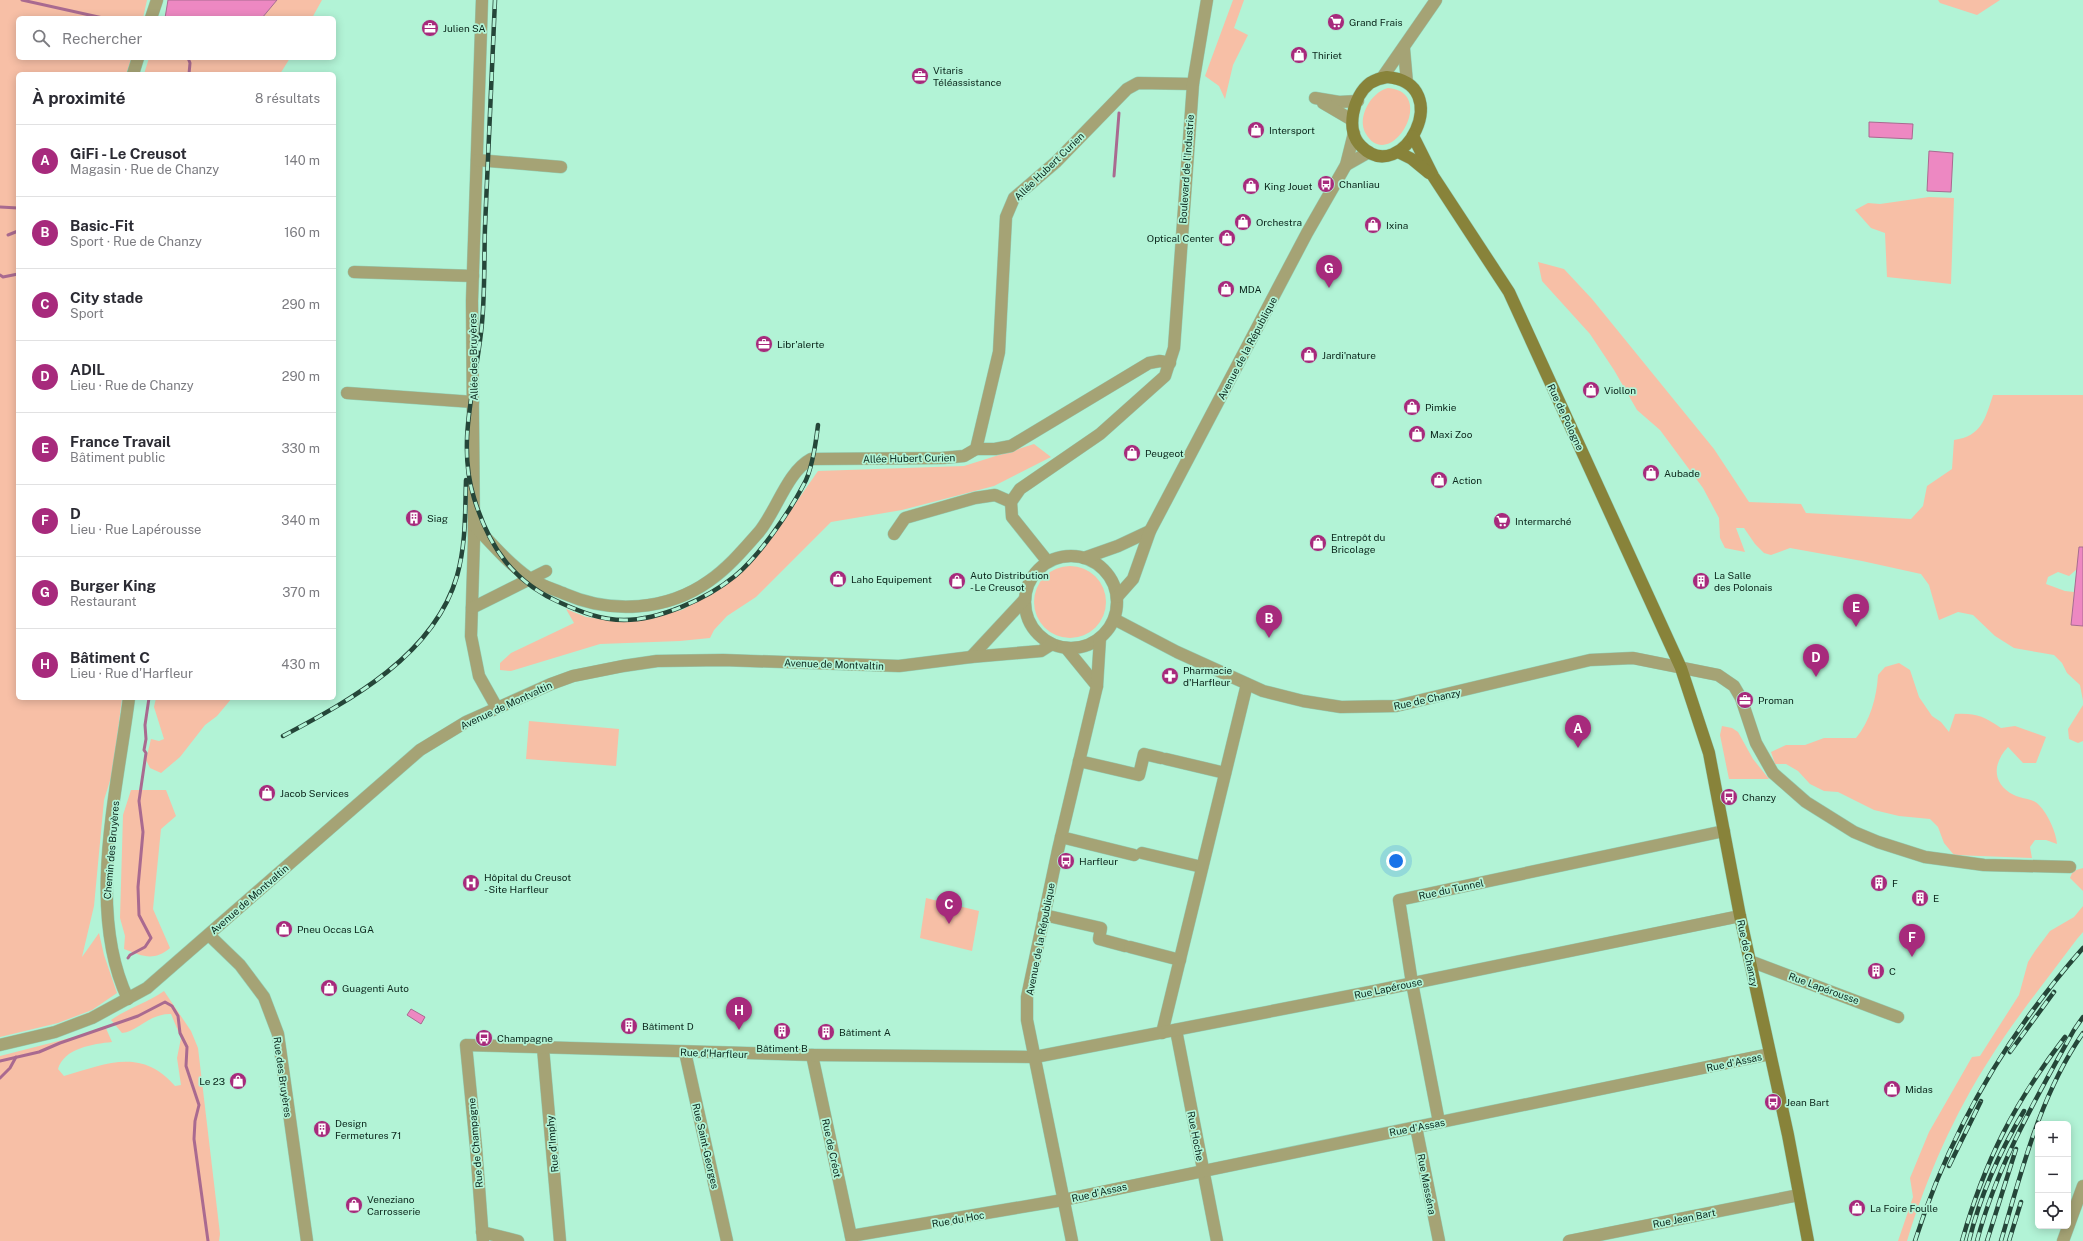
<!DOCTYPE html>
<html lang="fr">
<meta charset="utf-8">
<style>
body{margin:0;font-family:"Public Sans",sans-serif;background:#f7f7f7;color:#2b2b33}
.controls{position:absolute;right:12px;bottom:12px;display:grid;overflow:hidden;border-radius:6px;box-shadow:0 2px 10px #0003}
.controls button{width:36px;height:36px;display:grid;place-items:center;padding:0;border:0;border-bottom:1px solid #e1e1e2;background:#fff;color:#2b2b33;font:20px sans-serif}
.you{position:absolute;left:1396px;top:861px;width:14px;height:14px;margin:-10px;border:3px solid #fff;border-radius:50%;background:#1a73e8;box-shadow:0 0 0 6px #1a73e833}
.badge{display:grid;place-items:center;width:26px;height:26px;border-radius:50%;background:#a72a7c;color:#fff;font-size:13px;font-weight:700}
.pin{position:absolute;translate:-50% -33px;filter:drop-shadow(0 1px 2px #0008)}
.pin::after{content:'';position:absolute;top:21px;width:14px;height:12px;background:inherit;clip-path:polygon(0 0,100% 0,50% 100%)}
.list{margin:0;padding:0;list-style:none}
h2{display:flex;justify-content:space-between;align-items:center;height:52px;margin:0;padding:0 16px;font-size:17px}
h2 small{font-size:13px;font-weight:400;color:#7c7c81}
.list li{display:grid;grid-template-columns:26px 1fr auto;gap:12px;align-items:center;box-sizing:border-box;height:72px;padding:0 16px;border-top:1px solid #e1e1e2}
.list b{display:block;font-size:15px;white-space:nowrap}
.list p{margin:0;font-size:13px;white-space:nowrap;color:#7c7c81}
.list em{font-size:13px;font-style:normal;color:#7c7c81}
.icon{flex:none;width:22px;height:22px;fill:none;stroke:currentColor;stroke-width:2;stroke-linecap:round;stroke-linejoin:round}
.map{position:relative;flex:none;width:2083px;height:1241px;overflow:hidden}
.search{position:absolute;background:#fff;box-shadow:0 2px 10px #0003;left:16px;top:16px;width:320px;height:44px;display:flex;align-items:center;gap:10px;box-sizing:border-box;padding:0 14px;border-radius:6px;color:#7c7c81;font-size:15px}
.panel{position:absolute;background:#fff;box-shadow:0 2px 10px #0003;left:16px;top:72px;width:320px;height:628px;border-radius:6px}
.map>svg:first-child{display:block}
</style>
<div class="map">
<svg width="2083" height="1241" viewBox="0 0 2083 1241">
<rect width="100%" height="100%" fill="#b2f3d6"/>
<g fill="#f7bfa6">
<path d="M0 0H147L143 18H18V58H132L126 74H18V698H122L113 771 104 800 94 906 82 957 99 933 104 955 117 993 92 1010 58 1023 0 1037Z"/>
<path d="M277 0H322L312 18H262Z"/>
<path d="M1233 0H1244L1234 28 1248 35 1233 65 1225 99 1219 86 1205 76Z"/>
<path d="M1938 0H2000L1977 15 1940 3Z"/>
<path d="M149 58H290L280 74H144Z"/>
<path d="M1388 88C1439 92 1390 174 1366 134 1356 118 1371 92 1388 88Z"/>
<path d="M1929 197 1954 198 1951 284 1887 277 1885 233 1871 228 1855 210 1868 203 1880 204Z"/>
<path d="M1538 262 1564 269 1592 299 1714 449 1749 502 1801 504 1806 513 1911 519 1923 506 1927 486 1952 469 1954 440C1982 436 1985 419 1993 395H2083V547H2079L2077 569 2069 576 2058 572 2048 577 2046 584 2065 591 2074 592 2071 625 2083 626V701L2080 685 2067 673 2062 663 2054 655 2014 648 1995 636 1973 615 1958 612 1939 620 1929 585 1921 574 1862 561 1790 548 1771 555 1764 553 1755 544 1744 528H1736L1745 552 1725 548 1720 538 1719 518 1703 488 1660 430 1637 410 1614 370 1590 334 1542 281Z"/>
<path d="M1034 444 1051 457 994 486 902 510 831 522 756 597 727 616 714 630 710 638 680 641 600 644 511 671 500 670V663L511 653 574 623 566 609 586 617 624 622 682 610 727 584 774 534 818 471 964 466Z"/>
<circle cx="1070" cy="602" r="36"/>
<path d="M1899 663 1910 670 1919 697 1932 716 1941 722 1949 732 1955 714C1976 713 1983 716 2001 728L2015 726 2046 737 2036 763H2023L2008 747C1993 763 1991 783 2014 795 2021 799 2033 798 2039 805 2048 814 2056 832 2057 844L2046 840H2035L2030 847 2032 858 1954 855 1944 843 1938 827 1930 819 1899 816 1874 810 1838 792 1824 791 1810 784 1798 771 1786 764H1775L1771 752 1786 745H1805L1824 738H1856C1870 722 1877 696 1878 675L1885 667Z"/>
<path d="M156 698H232L217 716 205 725 180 757 161 773 150 768 146 760 151 739 159 741 164 739 154 707Z"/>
<path d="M2083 705V741L2078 743 2069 739 2068 729Z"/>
<path d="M529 721 619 729 616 766 526 759Z"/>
<path d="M1722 726 1732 728 1738 732 1753 759 1769 779H1729L1720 735Z"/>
<path d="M131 790H166L176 816 161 829 153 909 170 948C153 962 143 956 124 949L125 936 120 918 123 815Z"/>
<path d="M2083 868V891L2070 878 2073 871Z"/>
<path d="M926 898 979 911 972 951 920 938Z"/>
<path d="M2083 906V932L2077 939C2048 978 2017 1016 1991 1057 1954 1114 1927 1176 1907 1241H1898L1913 1197 1910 1178 1929 1132 1972 1057 1980 1056 2019 995 2028 962 2035 951 2050 931 2074 917Z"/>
<path d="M164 991 191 1031 198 1048 220 1234 219 1241H0V1056L78 1036 105 1026 112 1042C93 1044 64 1048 58 1069L64 1076C106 1064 141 1047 175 1086L181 1085 177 1058 181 1038 171 1014C150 1013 137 1032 122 1033L111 1020C128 1008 147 1003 164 991Z"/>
</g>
<g fill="#ed88c2" stroke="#a96a90">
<path d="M168 0H277L262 18H165Z"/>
<path d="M1869 122 1913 124 1912 139 1869 137Z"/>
<path d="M1929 151 1953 153 1951 192 1927 191Z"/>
<path d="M2079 547H2083V626L2071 625Z"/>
<path d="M411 1009 425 1017 421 1024 407 1015Z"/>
</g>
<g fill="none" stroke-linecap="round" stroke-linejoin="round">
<g stroke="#a96a90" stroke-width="3">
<path d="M22 0 103 18"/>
<path d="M188 58 190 63 189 74"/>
<path d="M1114 176 1119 113"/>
<path d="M0 207 18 208"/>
<path d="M8 235 18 231"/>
<path d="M0 275 3 277 18 274"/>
<path d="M128 958 130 955 145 947 151 938 139 915 138 887 143 832 139 801 146 753 144 750 146 739 145 725 149 698"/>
<path d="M0 1061 39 1052 60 1043 138 1016 165 1002 172 1006 178 1016 180 1033 187 1047 186 1066 199 1105 195 1121 194 1139 208 1241"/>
<path d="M0 1078 10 1068 16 1057"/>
</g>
<g stroke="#94ceb4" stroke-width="13">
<g id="minor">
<path d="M482 0 472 301 474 539 471 636 479 676 497 708"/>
<path d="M151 18 157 0"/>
<path d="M133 74 138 58"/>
<path d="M1315 98 1339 102 1358 101"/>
<path d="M1323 103 1352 120"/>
<path d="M477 160 561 167"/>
<path d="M354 272 473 276"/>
<path d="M347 393 473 402"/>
<path d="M976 449H995L1011 446 1149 363 1160 361 1170 363"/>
<path d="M474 525C492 544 508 563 529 578 539 585 553 589 565 594 611 614 667 611 709 581 728 568 744 549 759 532 777 510 787 472 811 459L942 458 964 456 976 449 999 352 1006 217 1014 198 1056 162 1127 89 1138 83 1193 84"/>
<path d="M894 534 905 518 975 498 995 495 1011 502"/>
<path d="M1048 562 1012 517 1011 502 1020 489 1100 434 1165 376 1174 348 1193 84 1207 0"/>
<path d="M472 608 546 571"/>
<path d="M1114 619 1177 652 1263 691 1303 701 1341 707 1396 706 1590 660 1633 658 1718 675 1734 686 1741 698 1756 743 1773 773 1806 802 1854 832 1878 842 1925 857 1984 865 2070 867"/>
<path d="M1166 759 1225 773"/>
<path d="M1079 761 1139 775 1144 754 1161 758"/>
<path d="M1061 837 1134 855"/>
<path d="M1142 853 1202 867"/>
<path d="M1044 915 1101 928 1099 939 1125 946"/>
<path d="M209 935 240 965 264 997 278 1034 307 1241"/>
<path d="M1130 947 1180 960"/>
<path d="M1750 961 1898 1017"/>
<path d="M128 999C86 911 117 792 129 698"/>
<path d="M1176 1030 1217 1241"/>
<path d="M1162 1033 1247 684"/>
<path d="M543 1048 560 1241"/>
<path d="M685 1052 727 1241"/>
<path d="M812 1055 852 1241"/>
<path d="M1439 1122 1412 983 1399 900 1724 831"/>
<path d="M1416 1127 1439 1241"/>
<path d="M482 1232 518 1241"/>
<path d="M851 1236 1063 1200 1770 1054"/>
<path d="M483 1241 476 1147 466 1045 812 1055 1035 1057 1370 992 1740 916"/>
<path d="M1569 1241 1799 1195"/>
<path d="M2063 1241 2083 1186"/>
</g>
</g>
<g stroke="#94ceb4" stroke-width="13">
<g id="tertiary">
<path d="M1404 49 1407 83"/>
<path d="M1382 78 1436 0"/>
<path d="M1346 165 1369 152"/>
<circle cx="1071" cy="602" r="46"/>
<path d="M1084 558 1118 546 1150 531"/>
<path d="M1117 597 1133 579 1150 531 1307 233 1346 165 1354 133"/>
<path d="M1066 648 1097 686"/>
<path d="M971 657 1025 599"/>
<path d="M0 1045 55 1032 92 1018 147 988 420 750 466 722 551 684 573 676 623 666 657 661 723 660 899 666 971 657 1041 651 1052 644"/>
<path d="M1072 1241 1027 1020V997L1058 850 1097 686 1100 638"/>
</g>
</g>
<g stroke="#94ceb4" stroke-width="13">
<g id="secondary">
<path d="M1387 77C1457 83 1403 189 1361 146 1345 130 1353 96 1370 83 1375 80 1381 78 1387 77Z"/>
<path d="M1413 136 1433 176 1509 292 1681 668 1709 753 1740 916 1788 1135 1808 1241"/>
<path d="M1398 152 1412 159 1429 173"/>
</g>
</g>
<use href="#minor" stroke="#a5a375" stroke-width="12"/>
<use href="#tertiary" stroke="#a5a375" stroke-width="12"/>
<use href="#secondary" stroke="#88833a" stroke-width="12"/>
<g stroke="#254639" stroke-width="4.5">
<g id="rail">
<path d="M495 0C492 76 488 151 485 227 484 259 485 291 482 323 477 381 456 441 474 498 489 547 513 582 561 603 581 612 601 620 624 620 659 620 707 599 735 576 759 556 789 513 804 484 812 470 816 442 818 425"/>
<path d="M283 736C351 700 434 655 457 576 466 544 465 513 466 480"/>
<path d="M2010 1052 2054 992"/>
<path d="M1949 1166 1981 1101"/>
<path d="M1915 1241C1950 1131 2007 1034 2083 948"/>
<path d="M1962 1241C1985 1160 2014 1103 2065 1037"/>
<path d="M1969 1241C1980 1196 2000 1151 2024 1111"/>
<path d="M1977 1241C1997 1165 2036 1098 2074 1030L2083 1017"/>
<path d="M1987 1241 2016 1149"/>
<path d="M2001 1241C2022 1170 2040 1095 2083 1033"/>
<path d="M2009 1241 2021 1202"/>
</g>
</g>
<use href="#rail" stroke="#b2f3d6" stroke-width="3" stroke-dasharray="9" stroke-linecap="butt"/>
</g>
<defs>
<g id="supermarket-disc" transform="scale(0.9)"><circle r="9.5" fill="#a72a7c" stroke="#b2f3d6"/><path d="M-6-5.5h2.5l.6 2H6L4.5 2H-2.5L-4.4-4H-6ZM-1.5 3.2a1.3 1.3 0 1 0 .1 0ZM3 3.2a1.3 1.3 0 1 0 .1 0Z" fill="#fff"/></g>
<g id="office-disc" transform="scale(0.9)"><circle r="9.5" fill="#a72a7c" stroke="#b2f3d6"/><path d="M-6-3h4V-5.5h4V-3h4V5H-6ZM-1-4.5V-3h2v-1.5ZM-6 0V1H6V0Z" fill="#fff"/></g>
<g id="shop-disc" transform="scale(0.9)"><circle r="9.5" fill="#a72a7c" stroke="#b2f3d6"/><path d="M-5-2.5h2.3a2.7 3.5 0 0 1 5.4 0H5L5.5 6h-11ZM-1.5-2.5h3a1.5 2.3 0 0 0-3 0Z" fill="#fff"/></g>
<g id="bus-disc" transform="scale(0.9)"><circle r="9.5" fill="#a72a7c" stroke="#b2f3d6"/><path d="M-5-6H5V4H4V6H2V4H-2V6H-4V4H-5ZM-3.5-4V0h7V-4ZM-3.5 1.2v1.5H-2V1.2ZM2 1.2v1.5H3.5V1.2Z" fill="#fff"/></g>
<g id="building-disc" transform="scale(0.9)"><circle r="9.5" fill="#a72a7c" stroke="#b2f3d6"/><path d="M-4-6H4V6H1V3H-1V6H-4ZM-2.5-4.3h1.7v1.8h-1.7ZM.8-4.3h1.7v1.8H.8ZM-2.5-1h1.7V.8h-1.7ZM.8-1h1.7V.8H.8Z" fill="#fff"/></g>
<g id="pharmacy-disc" transform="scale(0.9)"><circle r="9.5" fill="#a72a7c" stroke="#b2f3d6"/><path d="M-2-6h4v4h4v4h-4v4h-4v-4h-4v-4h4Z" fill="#fff"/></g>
<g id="hospital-disc" transform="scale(0.9)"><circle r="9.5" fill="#a72a7c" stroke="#b2f3d6"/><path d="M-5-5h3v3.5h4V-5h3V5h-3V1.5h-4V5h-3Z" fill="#fff"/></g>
</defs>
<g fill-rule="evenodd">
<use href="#supermarket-disc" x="1336" y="22"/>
<use href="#office-disc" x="430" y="28"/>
<use href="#shop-disc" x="1299" y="55"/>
<use href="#office-disc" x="920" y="76"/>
<use href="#shop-disc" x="1256" y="130"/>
<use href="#bus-disc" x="1326" y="184"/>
<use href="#shop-disc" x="1251" y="186"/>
<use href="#shop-disc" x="1243" y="222"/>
<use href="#shop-disc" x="1373" y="225"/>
<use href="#shop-disc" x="1227" y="238"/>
<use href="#shop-disc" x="1226" y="289"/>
<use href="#office-disc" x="764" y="344"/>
<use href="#shop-disc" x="1309" y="355"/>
<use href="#shop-disc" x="1591" y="390"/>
<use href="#shop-disc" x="1412" y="407"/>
<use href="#shop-disc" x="1417" y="434"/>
<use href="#shop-disc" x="1132" y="453"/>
<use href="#shop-disc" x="1651" y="473"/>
<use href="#shop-disc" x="1439" y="480"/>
<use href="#building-disc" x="414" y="518"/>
<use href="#supermarket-disc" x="1502" y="521"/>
<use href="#shop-disc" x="1318" y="543"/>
<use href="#shop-disc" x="838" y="579"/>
<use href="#shop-disc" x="957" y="581"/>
<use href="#building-disc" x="1701" y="581"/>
<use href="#pharmacy-disc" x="1170" y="676"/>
<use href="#office-disc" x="1745" y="700"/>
<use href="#shop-disc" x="267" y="793"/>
<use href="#bus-disc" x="1729" y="797"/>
<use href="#bus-disc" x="1066" y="861"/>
<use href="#hospital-disc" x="471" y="883"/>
<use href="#building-disc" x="1879" y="883"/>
<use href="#building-disc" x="1920" y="898"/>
<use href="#shop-disc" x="284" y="929"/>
<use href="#building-disc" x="1876" y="971"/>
<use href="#shop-disc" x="329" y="988"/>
<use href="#building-disc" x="629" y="1026"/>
<use href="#building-disc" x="782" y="1031"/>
<use href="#building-disc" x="826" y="1032"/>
<use href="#bus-disc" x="484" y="1038"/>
<use href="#shop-disc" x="238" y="1081"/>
<use href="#shop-disc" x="1892" y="1089"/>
<use href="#bus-disc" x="1773" y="1102"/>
<use href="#building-disc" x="322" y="1129"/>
<use href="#shop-disc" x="354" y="1205"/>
<use href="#shop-disc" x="1857" y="1208"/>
</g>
<g text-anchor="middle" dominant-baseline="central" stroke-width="3.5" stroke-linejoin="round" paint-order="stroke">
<g font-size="10" fill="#0a251b" stroke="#b2f3d6" text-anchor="start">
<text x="1349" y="22">Grand Frais</text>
<text x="443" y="28">Julien SA</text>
<text x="1312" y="55">Thiriet</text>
<text x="933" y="70">Vitaris<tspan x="933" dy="12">Téléassistance</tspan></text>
<text x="1269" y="130">Intersport</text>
<text x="1339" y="184">Chanliau</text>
<text x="1264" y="186">King Jouet</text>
<text x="1256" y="222">Orchestra</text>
<text x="1386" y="225">Ixina</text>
<text x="1214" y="238" text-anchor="end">Optical Center</text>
<text x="1239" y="289">MDA</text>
<text x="777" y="344">Libr'alerte</text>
<text x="1322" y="355">Jardi'nature</text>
<text x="1604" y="390">Viollon</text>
<text x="1425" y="407">Pimkie</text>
<text x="1430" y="434">Maxi Zoo</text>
<text x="1145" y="453">Peugeot</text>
<text x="1664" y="473">Aubade</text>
<text x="1452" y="480">Action</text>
<text x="427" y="518">Siag</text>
<text x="1515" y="521">Intermarché</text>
<text x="1331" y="537">Entrepôt du<tspan x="1331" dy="12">Bricolage</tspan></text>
<text x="970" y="575">Auto Distribution<tspan x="970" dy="12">- Le Creusot</tspan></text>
<text x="1714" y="575">La Salle<tspan x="1714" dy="12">des Polonais</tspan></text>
<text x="851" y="579">Laho Equipement</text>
<text x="1183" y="670">Pharmacie<tspan x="1183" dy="12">d'Harfleur</tspan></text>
<text x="1758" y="700">Proman</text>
<text x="280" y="793">Jacob Services</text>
<text x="1742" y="797">Chanzy</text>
<text x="1079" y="861">Harfleur</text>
<text x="484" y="877">Hôpital du Creusot<tspan x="484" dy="12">- Site Harfleur</tspan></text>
<text x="1892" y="883">F</text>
<text x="1933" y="898">E</text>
<text x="297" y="929">Pneu Occas LGA</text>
<text x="1889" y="971">C</text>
<text x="342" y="988">Guagenti Auto</text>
<text x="642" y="1026">Bâtiment D</text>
<text x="839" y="1032">Bâtiment A</text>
<text x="497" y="1038">Champagne</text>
<text x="782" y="1048" text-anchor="middle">Bâtiment B</text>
<text x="225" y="1081" text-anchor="end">Le 23</text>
<text x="1905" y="1089">Midas</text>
<text x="1786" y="1102">Jean Bart</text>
<text x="335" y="1123">Design<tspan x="335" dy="12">Fermetures 71</tspan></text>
<text x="367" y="1199">Veneziano<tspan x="367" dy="12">Carrosserie</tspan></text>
<text x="1870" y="1208">La Foire Foulle</text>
</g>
<g font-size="10" fill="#0a251b" stroke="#b2f3d6">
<text transform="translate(1049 166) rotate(-44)">Allée Hubert Curien</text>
<text transform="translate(1186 169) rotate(-86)">Boulevard de l'Industrie</text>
<text transform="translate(1247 348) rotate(-62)">Avenue de la République</text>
<text transform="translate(473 357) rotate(-91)">Allée des Bruyères</text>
<text transform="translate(1566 417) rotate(65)">Rue de Pologne</text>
<text transform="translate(909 458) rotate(-1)">Allée Hubert Curien</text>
<text transform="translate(834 664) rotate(2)">Avenue de Montvaltin</text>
<text transform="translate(1427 699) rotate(-12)">Rue de Chanzy</text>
<text transform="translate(506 705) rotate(-25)">Avenue de Montvaltin</text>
<text transform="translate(111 850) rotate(-85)">Chemin des Bruyères</text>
<text transform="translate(1451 889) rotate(-12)">Rue du Tunnel</text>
<text transform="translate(249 899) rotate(-41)">Avenue de Montvaltin</text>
<text transform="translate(1040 939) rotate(-79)">Avenue de la République</text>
<text transform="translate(1748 953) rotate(78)">Rue de Chanzy</text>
<text transform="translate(1388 988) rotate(-12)">Rue Lapérouse</text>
<text transform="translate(1824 988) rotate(20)">Rue Lapérousse</text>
<text transform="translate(714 1053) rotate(2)">Rue d'Harfleur</text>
<text transform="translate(1734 1062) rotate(-12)">Rue d'Assas</text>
<text transform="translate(283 1077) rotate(82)">Rue des Bruyères</text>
<text transform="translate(1417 1127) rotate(-11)">Rue d'Assas</text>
<text transform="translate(1196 1136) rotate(79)">Rue Hoche</text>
<text transform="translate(475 1143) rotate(-95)">Rue de Champagne</text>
<text transform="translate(552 1144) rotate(-95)">Rue d'Imphy</text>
<text transform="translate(706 1146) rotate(77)">Rue Saint-Georges</text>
<text transform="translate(832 1148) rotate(78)">Rue de Créot</text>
<text transform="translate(1427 1184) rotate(79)">Rue Masséna</text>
<text transform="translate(1099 1192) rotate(-13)">Rue d'Assas</text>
<text transform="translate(1684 1218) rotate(-11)">Rue Jean Bart</text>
<text transform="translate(958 1219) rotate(-10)">Rue du Hoc</text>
</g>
</g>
</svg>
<div class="controls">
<button>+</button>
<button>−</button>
<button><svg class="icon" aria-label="locate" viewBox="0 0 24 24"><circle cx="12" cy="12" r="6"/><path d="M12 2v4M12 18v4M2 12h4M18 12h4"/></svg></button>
</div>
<div class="you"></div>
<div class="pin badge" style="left:1578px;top:748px">A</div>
<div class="pin badge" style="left:1269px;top:638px">B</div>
<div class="pin badge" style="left:949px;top:924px">C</div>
<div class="pin badge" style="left:1816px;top:677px">D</div>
<div class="pin badge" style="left:1856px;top:627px">E</div>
<div class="pin badge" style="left:1912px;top:957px">F</div>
<div class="pin badge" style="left:1329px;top:288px">G</div>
<div class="pin badge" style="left:739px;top:1030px">H</div>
<div class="search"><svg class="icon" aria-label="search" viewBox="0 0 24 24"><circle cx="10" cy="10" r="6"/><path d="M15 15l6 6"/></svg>Rechercher</div>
<section class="panel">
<h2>À proximité<small>8 résultats</small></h2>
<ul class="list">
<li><span class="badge">A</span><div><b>GiFi - Le Creusot</b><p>Magasin · Rue de Chanzy</p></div><em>140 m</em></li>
<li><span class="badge">B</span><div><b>Basic-Fit</b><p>Sport · Rue de Chanzy</p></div><em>160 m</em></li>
<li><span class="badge">C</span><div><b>City stade</b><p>Sport</p></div><em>290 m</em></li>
<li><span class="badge">D</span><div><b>ADIL</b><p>Lieu · Rue de Chanzy</p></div><em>290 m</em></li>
<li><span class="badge">E</span><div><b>France Travail</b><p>Bâtiment public</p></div><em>330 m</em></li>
<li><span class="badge">F</span><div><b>D</b><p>Lieu · Rue Lapérousse</p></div><em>340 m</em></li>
<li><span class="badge">G</span><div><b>Burger King</b><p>Restaurant</p></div><em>370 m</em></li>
<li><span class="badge">H</span><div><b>Bâtiment C</b><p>Lieu · Rue d'Harfleur</p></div><em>430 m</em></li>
</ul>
</section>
</div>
